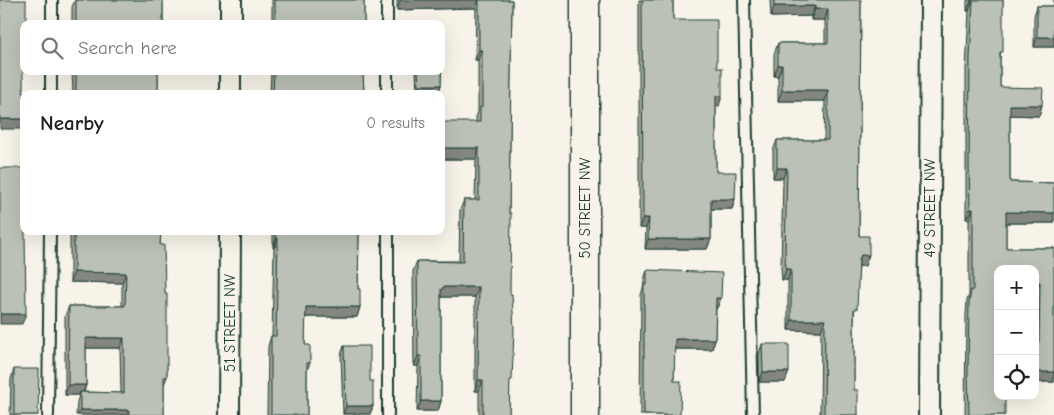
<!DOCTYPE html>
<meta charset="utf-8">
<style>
body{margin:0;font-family:"Comic Neue",sans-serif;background:#f6f6f6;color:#222}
.controls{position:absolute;right:15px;bottom:15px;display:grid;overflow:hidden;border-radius:10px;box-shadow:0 5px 20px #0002}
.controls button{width:45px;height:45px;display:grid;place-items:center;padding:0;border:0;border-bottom:1px solid #e0e0e0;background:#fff;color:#222;font:25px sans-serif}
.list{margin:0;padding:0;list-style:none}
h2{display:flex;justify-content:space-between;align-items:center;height:65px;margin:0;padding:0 20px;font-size:21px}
h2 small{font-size:16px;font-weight:400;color:#767676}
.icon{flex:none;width:28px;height:28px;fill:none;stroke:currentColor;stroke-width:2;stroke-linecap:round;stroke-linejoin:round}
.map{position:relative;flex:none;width:1054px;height:415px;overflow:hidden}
.search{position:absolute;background:#fff;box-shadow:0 5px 20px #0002;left:20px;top:20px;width:425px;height:55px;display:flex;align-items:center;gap:12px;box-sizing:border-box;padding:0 18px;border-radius:10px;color:#767676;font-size:19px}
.panel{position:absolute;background:#fff;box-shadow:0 5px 20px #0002;left:20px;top:90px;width:425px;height:145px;border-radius:10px}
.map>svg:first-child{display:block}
</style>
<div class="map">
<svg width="1054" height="415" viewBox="0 0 1054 415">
<rect width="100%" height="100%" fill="#f7f3e8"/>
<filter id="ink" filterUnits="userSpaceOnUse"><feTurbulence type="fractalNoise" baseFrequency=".02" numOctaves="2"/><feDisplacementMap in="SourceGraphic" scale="10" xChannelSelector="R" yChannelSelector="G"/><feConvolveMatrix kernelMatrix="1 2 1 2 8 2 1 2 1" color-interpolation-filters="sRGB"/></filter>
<g filter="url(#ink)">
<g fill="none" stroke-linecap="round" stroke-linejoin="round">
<g stroke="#1f3d34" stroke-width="14">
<g id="service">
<path d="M387 0V24"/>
<path d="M744 0 753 415"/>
<path d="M52 24V0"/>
<path d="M387 71V94"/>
<path d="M51 94V71"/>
<path d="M388 231V415"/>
<path d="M48 415 50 231"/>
</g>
</g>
<g stroke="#1f3d34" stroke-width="24">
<g id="minor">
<path d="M231 24V0"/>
<path d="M230 94V71"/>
<path d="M229 415 230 231"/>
<path d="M929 415 931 0"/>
</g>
</g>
<g stroke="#1f3d34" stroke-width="31">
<path id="secondary" d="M585 0V415"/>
</g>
<use href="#service" stroke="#f7f3e8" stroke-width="10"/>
<use href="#minor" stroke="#f7f3e8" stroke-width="20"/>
<use href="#secondary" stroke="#f7f3e8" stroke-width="28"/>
</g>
<g fill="#a1a69d" stroke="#1f3d34" fill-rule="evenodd">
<path d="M75 0H163V24H72V7Z"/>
<rect x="272" y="0" width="92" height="24"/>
<path d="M397 0H512L509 213V415H479V391H475V297H441V401L438 411H417L418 366H414L413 271 417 261H459L460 210 464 200H475L476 159H441L476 122V117L478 112V60H475L476 8 397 10Z"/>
<path d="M639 0H673V20L717 68 719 106H716V172L735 199 732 209H711V239L707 249H645L646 228H639Z"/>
<path d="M770 0H861L859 236 865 266H859L854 316V390L858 415H820L821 331 788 330V280H782L781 268 783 178H773V151L777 140H824L825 101H778V76H774V54L778 43H825V20H811V16L771 17Z"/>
<path d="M967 0H1003L1000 60V87L1042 105 1039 116 1010 115V182L1054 183V223H1006V248H1054V382H1035L1036 293H1035V269H998V396L1005 415H965L966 315 967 300 969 295V219H966V69L969 11H967Z"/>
<path d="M1054 0V47H1034V16L1037 6H1054Z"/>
<path d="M72 71H158V94H73Z"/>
<path d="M271 71H363L364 94H270Z"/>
<path d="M416 71H441V85L439 91H417Z"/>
<path d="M70 231H161L160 245 165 294 167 377 164 385V415H76L77 402 79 395H65V316L69 306H122V283L70 282ZM86 348H120L121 393 84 392 86 385Z"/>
<path d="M273 231H359L358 289 360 307 357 317H305V345L310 363 307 370V415H267L268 346 271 336H272L274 248H273Z"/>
<path d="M647 270 721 298 717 308H716L715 339 712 349H674V381L680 415H640L641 295 643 288 644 280Z"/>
<path d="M762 344 785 382H759V354Z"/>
<path d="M344 346 370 381 373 406 370 414H343L341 355Z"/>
<path d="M14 369 38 415H10L11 379Z"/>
</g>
<g fill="#83877f" stroke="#1f3d34">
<path d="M400 0H479L476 8 397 10Z"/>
<path d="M971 1H973L969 11H967Z"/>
<path d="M774 6H815L811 16 771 17Z"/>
<path d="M815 9H828L825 20H811Z"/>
<path d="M1037 37H1054V47H1034Z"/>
<path d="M479 50H482L478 60H475Z"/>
<path d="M778 65H782L778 76H774Z"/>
<path d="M419 85H441L439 91H417Z"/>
<path d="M782 90H828L825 101H778Z"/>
<path d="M716 96H722L719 106H713Z"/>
<path d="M1010 105H1042L1039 116 1006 115Z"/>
<path d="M0 119H24V126L22 129H0Z"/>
<path d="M441 148H479L476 159H441Z"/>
<path d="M777 168H787L783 178H773Z"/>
<path d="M711 199H735L732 209H707Z"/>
<path d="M970 209H973L969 219H966Z"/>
<path d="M1006 212 1054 213V223H1002Z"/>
<path d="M643 218H649L646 228H639Z"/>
<path d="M276 238H278L274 248H273Z"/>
<path d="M648 239H711L707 249H645Z"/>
<path d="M861 255H869L865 266H858L855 269Z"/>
<path d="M786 269H791L788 280H782Z"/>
<path d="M74 272 126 273 122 283 70 282Z"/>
<path d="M1035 282H1040L1036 293H1035Z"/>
<path d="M443 287H479L475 297H440L441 289Z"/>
<path d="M716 298H721L717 308H712Z"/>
<path d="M306 307H360L357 317H302Z"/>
<path d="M0 314H26L22 324H0Z"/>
<path d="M791 320H825L821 331 788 330Z"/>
<path d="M86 338H124L120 348H82Z"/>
<path d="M675 339H715L712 349H671Z"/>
<path d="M418 356H421L418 366H414Z"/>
<path d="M763 372H789L785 382H759Z"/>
<rect x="1035" y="372" width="19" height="10"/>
<path d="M478 380H483L479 391H475Z"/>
<path d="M68 385H86L82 395 80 392 79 395H65Z"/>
<path d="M421 401H441L438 411H417Z"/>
<path d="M346 406H373L370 414H343Z"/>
<path d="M80 410H129L127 415H78Z"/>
</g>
<g fill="#bbc1b6" stroke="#1f3d34">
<path d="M0 0H26V24H24V38H22L24 119H0Z"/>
<rect x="76" y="0" width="87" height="24"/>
<rect x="275" y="0" width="89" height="24"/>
<path d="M479 0H512L509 213H511L510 294H512L514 330 512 380H510L509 415H483V380H478L479 287H443V289H441V401H421V356H418L417 261 463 262 464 200H479V148H441V122H480V107H482V50H479Z"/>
<path d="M642 0H673V20H717V68H722V96H716V172H736L735 199H711V239H648L649 218H643Z"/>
<path d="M774 0H861L859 236H869V255H861L860 258H859L857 309H854V390H858V415H824L825 320H791V269H786L785 257 787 168H777V140H828V90H782V65H778V43H828V9H815V6H774Z"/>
<path d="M971 0H1003V52H1000V87L1043 88 1042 105H1010V182L1054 183V213L1006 212V248H1054V372H1035V342H1039L1040 282H1035V269H998V396H1005V415H969L968 372 969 304 971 290H973V209H970L969 163 970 58 973 1H971Z"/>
<rect x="1037" y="6" width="17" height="31"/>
<path d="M441 41H443L441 85H419L418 71H441Z"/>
<rect x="76" y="71" width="82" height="23"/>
<path d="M274 71H363L364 94H273Z"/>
<path d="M0 168H24V231H25L26 314H0Z"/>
<path d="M74 231H161L160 245H164L165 294H167V377H164V415H129V410H80V392L124 393V338H86V385H68L69 306H125L126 273 74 272Z"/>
<path d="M276 231H359L358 289H360V307H306L305 345H310V363H307V415H271V336H276L278 238H276Z"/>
<path d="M647 270 722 273 721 298H716L715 339H675L674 381H681L680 415H644V285H647Z"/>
<path d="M762 344H789V372H763Z"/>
<path d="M344 346H370V381H373V406H346Z"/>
<path d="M14 369H39L38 415H14Z"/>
</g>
</g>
<g text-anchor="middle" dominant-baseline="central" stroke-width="4" stroke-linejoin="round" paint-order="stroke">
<g font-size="15" fill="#1f3d34" stroke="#f7f3e8">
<text transform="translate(585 208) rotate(-90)">50 STREET NW</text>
<text transform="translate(930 208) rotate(-90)">49 STREET NW</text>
<text transform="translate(230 323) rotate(-90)">51 STREET NW</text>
</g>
</g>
</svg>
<div class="controls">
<button>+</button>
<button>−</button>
<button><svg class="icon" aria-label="locate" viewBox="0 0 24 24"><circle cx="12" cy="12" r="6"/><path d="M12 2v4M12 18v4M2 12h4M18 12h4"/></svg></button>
</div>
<div class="search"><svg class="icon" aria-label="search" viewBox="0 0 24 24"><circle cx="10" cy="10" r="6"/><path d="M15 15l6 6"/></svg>Search here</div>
<section class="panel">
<h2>Nearby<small>0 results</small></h2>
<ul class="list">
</ul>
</section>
</div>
